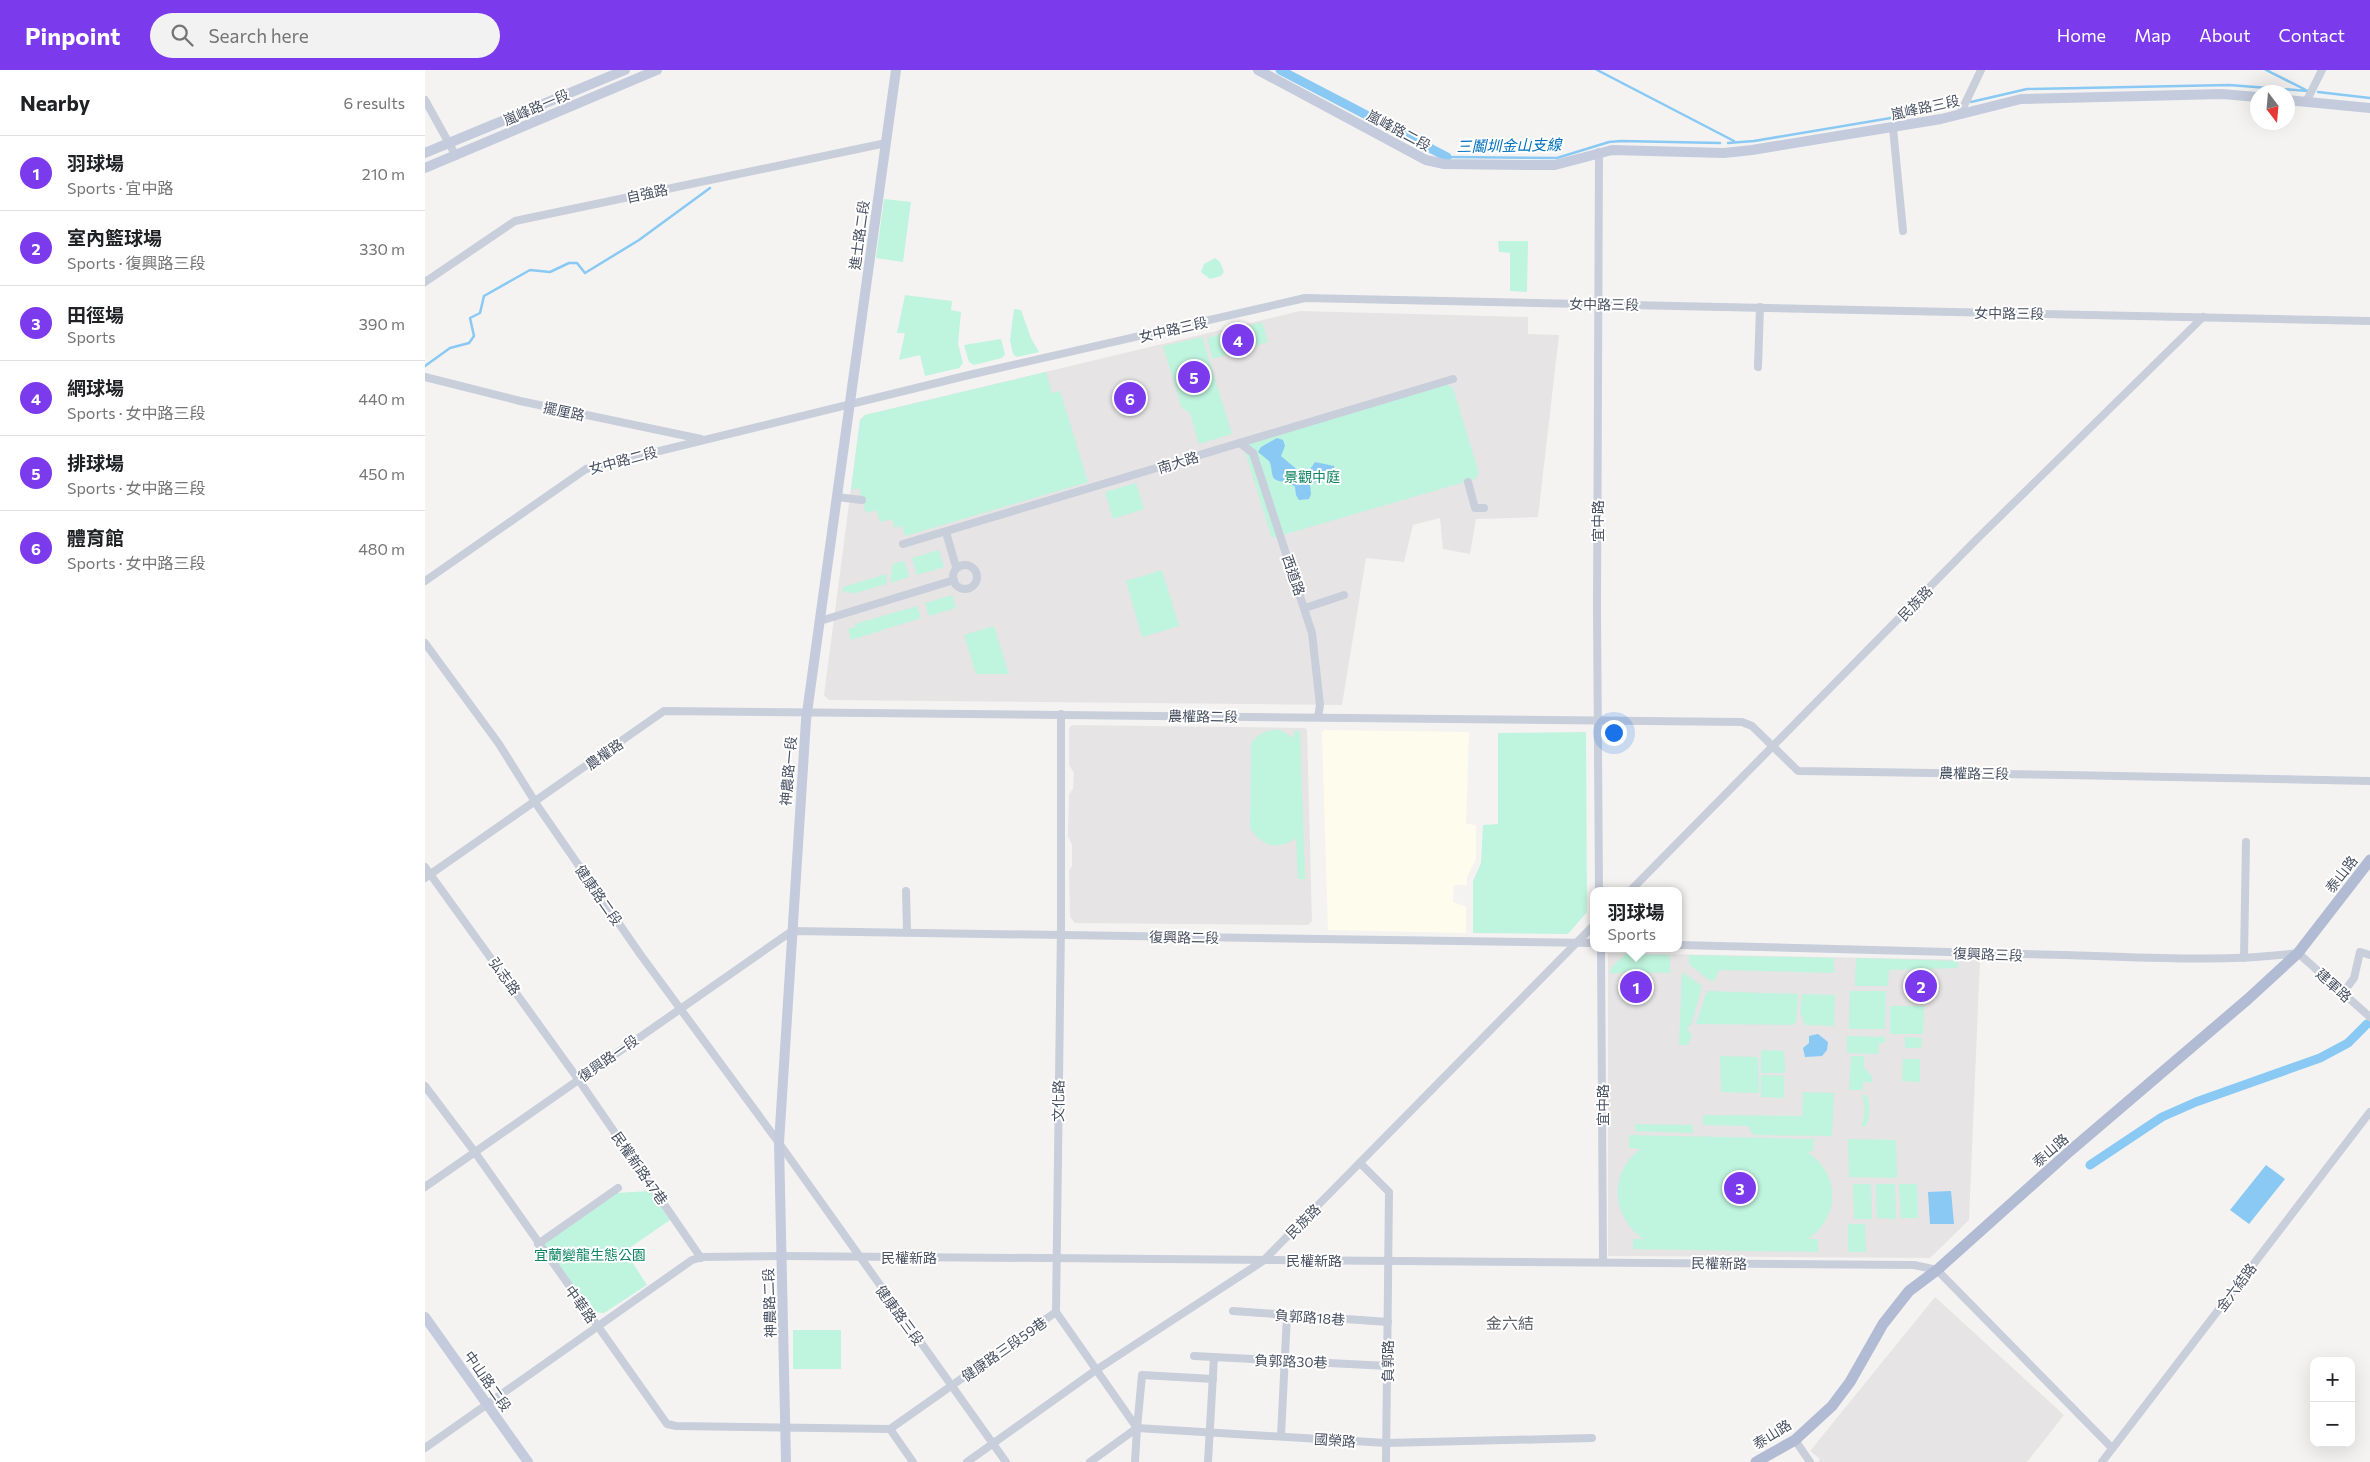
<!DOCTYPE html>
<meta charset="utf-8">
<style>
body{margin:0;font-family:Commissioner,"Noto Sans TC",sans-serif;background:#f2f2f2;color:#202124}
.controls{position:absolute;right:15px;bottom:15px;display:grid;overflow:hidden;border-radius:10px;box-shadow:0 5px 20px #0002}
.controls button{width:45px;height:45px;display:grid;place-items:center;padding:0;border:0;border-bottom:1px solid #e0e0e0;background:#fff;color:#202124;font:25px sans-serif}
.compass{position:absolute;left:1825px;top:15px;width:45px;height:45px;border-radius:50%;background:#fff;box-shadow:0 5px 20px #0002;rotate:164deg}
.you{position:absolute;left:1188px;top:662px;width:18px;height:18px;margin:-12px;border:4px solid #fff;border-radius:50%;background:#1a73e8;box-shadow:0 0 0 8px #1a73e833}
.badge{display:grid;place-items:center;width:32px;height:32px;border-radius:50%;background:#7c3aed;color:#fff;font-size:16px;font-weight:700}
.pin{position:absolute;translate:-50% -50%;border:2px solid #fff;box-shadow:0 1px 5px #0006}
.popup{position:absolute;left:1165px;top:817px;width:92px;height:65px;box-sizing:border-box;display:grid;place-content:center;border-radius:10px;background:#fff;filter:drop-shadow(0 1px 4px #0005);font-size:16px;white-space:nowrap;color:#757577}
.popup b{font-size:19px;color:#202124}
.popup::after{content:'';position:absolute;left:50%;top:100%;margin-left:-10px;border:10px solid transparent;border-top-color:#fff}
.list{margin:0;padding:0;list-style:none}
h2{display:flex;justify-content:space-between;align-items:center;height:65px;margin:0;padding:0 20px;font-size:21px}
h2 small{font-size:16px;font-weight:400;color:#757577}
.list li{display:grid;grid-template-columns:32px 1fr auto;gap:15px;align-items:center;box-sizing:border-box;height:75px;padding:0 20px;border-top:1px solid #e0e0e0}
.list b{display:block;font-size:19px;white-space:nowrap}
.list p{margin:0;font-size:16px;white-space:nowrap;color:#757577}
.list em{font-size:16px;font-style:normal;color:#757577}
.icon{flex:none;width:28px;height:28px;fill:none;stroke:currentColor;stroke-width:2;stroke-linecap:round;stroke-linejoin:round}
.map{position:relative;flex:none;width:1945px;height:1392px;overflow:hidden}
header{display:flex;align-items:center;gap:30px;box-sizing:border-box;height:70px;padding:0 25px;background:#7c3aed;color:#fff}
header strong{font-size:24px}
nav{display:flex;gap:28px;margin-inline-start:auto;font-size:18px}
.search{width:350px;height:45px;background:#f2f2f2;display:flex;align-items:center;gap:12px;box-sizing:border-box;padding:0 18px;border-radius:28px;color:#757577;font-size:19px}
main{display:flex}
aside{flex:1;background:#fff}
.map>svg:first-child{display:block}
</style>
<header>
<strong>Pinpoint</strong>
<div class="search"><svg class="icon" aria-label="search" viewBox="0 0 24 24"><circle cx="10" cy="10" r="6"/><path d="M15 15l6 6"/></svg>Search here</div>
<nav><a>Home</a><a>Map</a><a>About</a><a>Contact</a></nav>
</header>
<main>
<aside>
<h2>Nearby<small>6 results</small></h2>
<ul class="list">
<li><span class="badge">1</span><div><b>羽球場</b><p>Sports · 宜中路</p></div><em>210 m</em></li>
<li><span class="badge">2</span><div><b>室內籃球場</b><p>Sports · 復興路三段</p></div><em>330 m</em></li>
<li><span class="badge">3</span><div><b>田徑場</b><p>Sports</p></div><em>390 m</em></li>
<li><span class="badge">4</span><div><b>網球場</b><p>Sports · 女中路三段</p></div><em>440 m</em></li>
<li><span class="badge">5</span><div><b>排球場</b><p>Sports · 女中路三段</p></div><em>450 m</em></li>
<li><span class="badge">6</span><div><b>體育館</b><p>Sports · 女中路三段</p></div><em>480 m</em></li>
</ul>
</aside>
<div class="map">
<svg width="1945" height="1392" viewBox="0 0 1945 1392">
<rect width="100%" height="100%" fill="#f5f3f2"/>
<path fill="#fefced" d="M899 660 1044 662 1041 754 1051 755V789L1042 807V815H1029L1028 832 1041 837V863L903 860 897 663Z"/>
<g fill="#e6e4e4">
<path d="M875 241 1103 247V264L1134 265 1113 447 1051 449 1045 484 1018 479 1015 448 988 455 979 492 941 488 917 635 404 630 399 625 435 350 440 345Z"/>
<path d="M647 655 880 658 882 660 887 851 883 855 650 853 645 847 644 800 647 796V775L643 766 644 724 648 719 649 703 644 695V658Z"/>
<path d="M1183 883 1555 890 1544 1150 1505 1188 1183 1186Z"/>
<path d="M1510 1227 1639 1345 1602 1392H1393L1395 1389 1385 1381Z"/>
</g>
<g fill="#bff4de">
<path d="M459 129 486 132 478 192 451 188Z"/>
<path d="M1073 171H1103L1102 222 1085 221V183L1074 182Z"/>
<path d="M790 188 795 192 799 202 796 206 785 209 776 202 779 194Z"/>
<path d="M480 225 527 231 526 240 536 242 533 274 538 293 534 298 500 306 495 285 474 290 480 263H472Z"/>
<path d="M589 239 596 240 606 268 614 282 592 287 588 284 585 270Z"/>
<path d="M837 252 843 272 788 289 782 268Z"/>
<path d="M777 267 807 364 774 374 765 343 757 338 738 276Z"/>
<path d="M576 269 580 284 577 288 549 295 544 292 539 275Z"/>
<path d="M621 302 627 323 635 321 663 412 480 466 477 456 470 458 467 449 455 452 451 440 441 443 434 418 426 420 435 350 440 345Z"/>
<path d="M1020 314 1028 318 1054 403 1050 409 847 468 818 375Z"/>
<path d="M711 413 719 439 688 449 680 422Z"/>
<path d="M514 480 519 497 492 505 487 488Z"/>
<path d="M479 491 484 507 465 513 468 494Z"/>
<path d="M737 500 754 556 717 567 701 511Z"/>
<path d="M462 504 461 514 427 524 423 521 417 523 418 517Z"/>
<path d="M527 525 531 538 504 546 500 533Z"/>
<path d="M492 536 496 548 426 570 423 559 430 557V554Z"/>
<path d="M569 556 584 604H551L539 565Z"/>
<path d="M855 660 869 668V661H875L880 809H873L871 768C853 781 837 777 825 758L826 674C832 664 843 659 855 660Z"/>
<path d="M1161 662 1162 842 1143 864 1048 863V811L1056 793 1058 755 1073 754V663Z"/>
<path d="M1200 884 1245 885V903L1200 902 1186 904V898Z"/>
<path d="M1264 885 1409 888V903L1294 900 1289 911 1284 910 1264 894Z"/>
<path d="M1431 888 1533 891V898L1464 900 1463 916H1430Z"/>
<path d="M1257 902 1277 916 1267 953 1262 959 1267 965 1263 975H1254Z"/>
<path d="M1485 909 1507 910V922H1485Z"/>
<path d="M1282 921 1373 924 1371 952 1368 955 1271 954Z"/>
<path d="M1425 921H1461L1460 959H1424Z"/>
<path d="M1377 924 1410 925 1409 956 1380 955 1375 942Z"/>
<path d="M1465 936H1499L1498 964H1465Z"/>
<path d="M1422 966 1460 967V973H1454L1453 984 1422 983Z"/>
<path d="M1480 967 1497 968 1496 978H1480Z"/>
<path d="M1336 980 1359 981 1360 1003H1336Z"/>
<path d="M1295 986 1333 987 1334 1023 1296 1022Z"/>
<path d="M1426 986H1439V998L1447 1006V1012H1438V1020H1424Z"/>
<path d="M1478 989H1495V1012L1477 1011Z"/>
<path d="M1336 1005 1359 1006V1028L1336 1027Z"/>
<path d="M1378 1022 1409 1023 1407 1066 1329 1065 1322 1056 1278 1055V1045L1377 1046Z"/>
<path d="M1437 1025H1442C1445 1036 1445 1045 1441 1056H1436C1441 1045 1440 1036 1437 1025Z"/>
<path d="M1210 1054 1268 1055V1063L1210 1061Z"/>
<path d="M1204 1065 1389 1069 1388 1081 1382 1082C1415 1103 1416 1146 1383 1169H1393V1182L1208 1179V1169H1219C1186 1148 1183 1101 1216 1079L1204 1078Z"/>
<path d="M1423 1069 1471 1070 1472 1108 1424 1107Z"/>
<path d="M1428 1114H1446L1447 1149H1429Z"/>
<path d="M1451 1114H1470L1471 1149 1452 1148Z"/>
<path d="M1474 1114H1492L1493 1148H1476Z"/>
<path d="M226 1121 245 1150 200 1181 222 1215 179 1243 165 1242 117 1175 190 1123Z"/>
<path d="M1423 1154H1440L1441 1182H1423Z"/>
<rect x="368" y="1260" width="48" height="39"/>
</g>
<g fill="#89c9f4">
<path d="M852 368 858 370 860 376 856 386 876 403 884 401 890 392 909 396 910 401 885 415 886 424 884 429 874 430 871 425 870 417C865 411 851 413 848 407 846 402 847 396 844 391L833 382 836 377Z"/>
<path d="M1393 964 1403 972 1402 980 1397 986 1380 987 1378 978 1384 973V966Z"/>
<path d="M1841 1095 1860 1109 1824 1154 1805 1140Z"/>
<path d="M1526 1121 1529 1154H1505L1503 1122Z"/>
</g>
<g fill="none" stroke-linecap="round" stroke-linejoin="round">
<g stroke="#89c9f4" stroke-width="2.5">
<path d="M1172 0 1309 71"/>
<path d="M1841 0 1881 20"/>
<path d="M1893 22 1945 28"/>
<path d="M1546 32 1602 19 1804 15 1883 21"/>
<path d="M1303 73 1329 71 1531 37"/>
<path d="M1022 87 1132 88 1184 72 1196 71 1295 73"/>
<path d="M0 296 25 278 44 273 49 266 45 248 55 243 59 226 105 200 125 202 144 193H152L160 203 214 170 285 118"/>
</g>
<g stroke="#89c9f4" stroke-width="9">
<path d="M855 0 1022 87"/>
<path d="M1665 1095 1737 1047 1771 1032 1895 988 1923 973 1942 954"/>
</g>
<g stroke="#c9cedb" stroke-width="8">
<path d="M0 30 31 86"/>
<path d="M1881 32 1897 0"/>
<path d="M1535 44 1556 0"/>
<path d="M1468 58 1478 161"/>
<path d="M1174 82 1172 539 1174 821"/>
<path d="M0 212 90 151 461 73"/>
<path d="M1333 297 1335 237"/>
<path d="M0 307 95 331 276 369"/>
<path d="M815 373 828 383 887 563 895 635 893 647"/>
<path d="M1043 412 1050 438H1059"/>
<path d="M412 427 437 430"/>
<path d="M521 462 531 497"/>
<path d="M478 474 1028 309"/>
<circle cx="540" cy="507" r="12"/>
<path d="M0 511 161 399 544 305 880 228 1945 251"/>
<path d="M880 538 919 525"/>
<path d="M395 551 529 510"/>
<path d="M0 573 74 674 114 738 215 884 354 1073 581 1392"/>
<path d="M636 644V856L631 1242 712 1358 710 1392"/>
<path d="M0 797 153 1009 276 1188"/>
<path d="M0 808 239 641 1317 652 1327 656 1373 701C1564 703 1754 707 1945 711"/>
<path d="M481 821 482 862"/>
<path d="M1205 821 1551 470 1778 247"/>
<path d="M1254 875C1382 878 1510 882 1639 885 1716 887 1796 893 1873 883L1945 947"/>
<path d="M1176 878 1178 1191"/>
<path d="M1819 888 1821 772"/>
<path d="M1918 923 1929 908 1935 882 1945 885"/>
<path d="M0 1016 49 1081 242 1354 251 1356 465 1359 631 1242"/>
<path d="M935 1093 964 1122 961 1392"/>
<path d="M0 1117 367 861 1168 873"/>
<path d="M113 1174 193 1118"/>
<path d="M808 1241 963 1252"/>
<path d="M769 1286 963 1296"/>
<path d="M712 1358 717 1305 788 1309"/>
<path d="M465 1359 488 1392"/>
<path d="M856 1366 862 1245"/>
<path d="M1370 1370 1385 1392"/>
<path d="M0 1378 267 1190 278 1187 357 1186 1489 1195 1512 1200 1687 1378"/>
<path d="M542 1392 671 1300 838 1191 1168 856"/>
<path d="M665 1392 712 1358 961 1373 1167 1368"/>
<path d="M783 1392 789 1287"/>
<path d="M1677 1392 1945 1042"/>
</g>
<g stroke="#c4cbdc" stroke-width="10">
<path d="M833 0 1001 90 1019 94 1109 95H1130L1187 80 1299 83 1327 80 1516 49 1596 29 1797 24 1832 27"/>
<path d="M1862 30 1945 38"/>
<path d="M0 83 200 0"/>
<path d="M0 98 232 0"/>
<path d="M0 1247 103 1392"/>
<path d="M361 1392 354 1073 381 650 471 0"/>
</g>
<path stroke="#b1bbd3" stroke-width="11" d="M1331 1392 1370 1370 1407 1336 1425 1312 1458 1254 1484 1221 1512 1200 1645 1081 1823 929 1873 883 1945 790"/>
</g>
<g text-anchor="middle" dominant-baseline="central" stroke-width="4" stroke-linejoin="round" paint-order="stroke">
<g font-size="14" fill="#485162" stroke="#fff">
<text transform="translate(111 37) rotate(-23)">嵐峰路一段</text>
<text transform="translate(1500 37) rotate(-12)">嵐峰路三段</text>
<text transform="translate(974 60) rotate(28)">嵐峰路二段</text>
<text transform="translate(222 123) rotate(-12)">自強路</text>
<text transform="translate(434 165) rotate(-82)">進士路二段</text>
<text transform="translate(1179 234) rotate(1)">女中路三段</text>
<text transform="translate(1584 243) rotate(1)">女中路三段</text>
<text transform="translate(748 259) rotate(-13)">女中路三段</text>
<text transform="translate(139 341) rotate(12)">擺厘路</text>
<text transform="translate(198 390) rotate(-15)">女中路二段</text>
<text transform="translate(753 392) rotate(-17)">南大路</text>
<text transform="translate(1172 451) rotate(-90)">宜中路</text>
<text transform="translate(869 505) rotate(71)">西道路</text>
<text transform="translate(1490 533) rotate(-46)">民族路</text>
<text transform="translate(778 646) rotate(1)">農權路二段</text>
<text transform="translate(179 684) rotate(-35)">農權路</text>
<text transform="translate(363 701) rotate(-85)">神農路一段</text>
<text transform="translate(1549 703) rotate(1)">農權路三段</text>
<text transform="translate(1916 804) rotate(-52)">泰山路</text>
<text transform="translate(174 825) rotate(55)">健康路二段</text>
<text transform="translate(759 867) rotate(1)">復興路二段</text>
<text transform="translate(1563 884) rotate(2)">復興路三段</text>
<text transform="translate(80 906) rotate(54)">弘志路</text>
<text transform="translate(1909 915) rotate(42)">建軍路</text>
<text transform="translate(183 988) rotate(-35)">復興路一段</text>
<text transform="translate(633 1031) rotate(-89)">文化路</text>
<text transform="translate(1177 1035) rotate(-90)">宜中路</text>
<text transform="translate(1625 1080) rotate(-41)">泰山路</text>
<text transform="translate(215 1098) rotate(55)">民權新路47巷</text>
<text transform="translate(878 1151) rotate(-45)">民族路</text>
<text x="484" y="1187">民權新路</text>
<text x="889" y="1190">民權新路</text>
<text transform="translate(1294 1193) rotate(1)">民權新路</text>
<text transform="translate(1811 1217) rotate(-53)">金六結路</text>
<text transform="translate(344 1233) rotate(-92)">神農路二段</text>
<text transform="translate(156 1234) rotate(54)">中華路</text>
<text transform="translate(475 1245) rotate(54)">健康路三段</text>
<text transform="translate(885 1247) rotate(4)">負郭路18巷</text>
<text transform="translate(579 1279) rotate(-35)">健康路三段59巷</text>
<text transform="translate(866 1291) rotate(2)">負郭路30巷</text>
<text transform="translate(962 1291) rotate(-90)">負郭路</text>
<text transform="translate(63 1311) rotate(55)">中山路二段</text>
<text transform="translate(1347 1364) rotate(-32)">泰山路</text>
<text transform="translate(910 1370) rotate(4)">國榮路</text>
</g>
<g font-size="14" fill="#108662" stroke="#fff">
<text x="887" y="406">景觀中庭</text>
<text x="165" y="1184">宜蘭變龍生態公園</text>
</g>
<g font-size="15" font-style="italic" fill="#0071bd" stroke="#fff">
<text transform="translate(1084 75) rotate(-1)">三鬮圳金山支線</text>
</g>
<g font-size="16" fill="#5e6168" stroke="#fff">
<text x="1085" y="1252">金六結</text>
</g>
</g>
</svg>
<div class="controls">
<button>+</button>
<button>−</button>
</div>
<svg class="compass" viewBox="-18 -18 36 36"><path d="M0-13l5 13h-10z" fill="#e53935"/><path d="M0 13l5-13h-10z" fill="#757577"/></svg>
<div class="you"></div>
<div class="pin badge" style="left:1211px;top:917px">1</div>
<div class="popup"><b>羽球場</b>Sports</div>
<div class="pin badge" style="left:1496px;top:916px">2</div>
<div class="pin badge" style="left:1315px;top:1118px">3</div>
<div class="pin badge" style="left:813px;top:270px">4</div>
<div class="pin badge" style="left:769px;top:307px">5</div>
<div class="pin badge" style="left:705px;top:328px">6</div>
</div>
</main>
